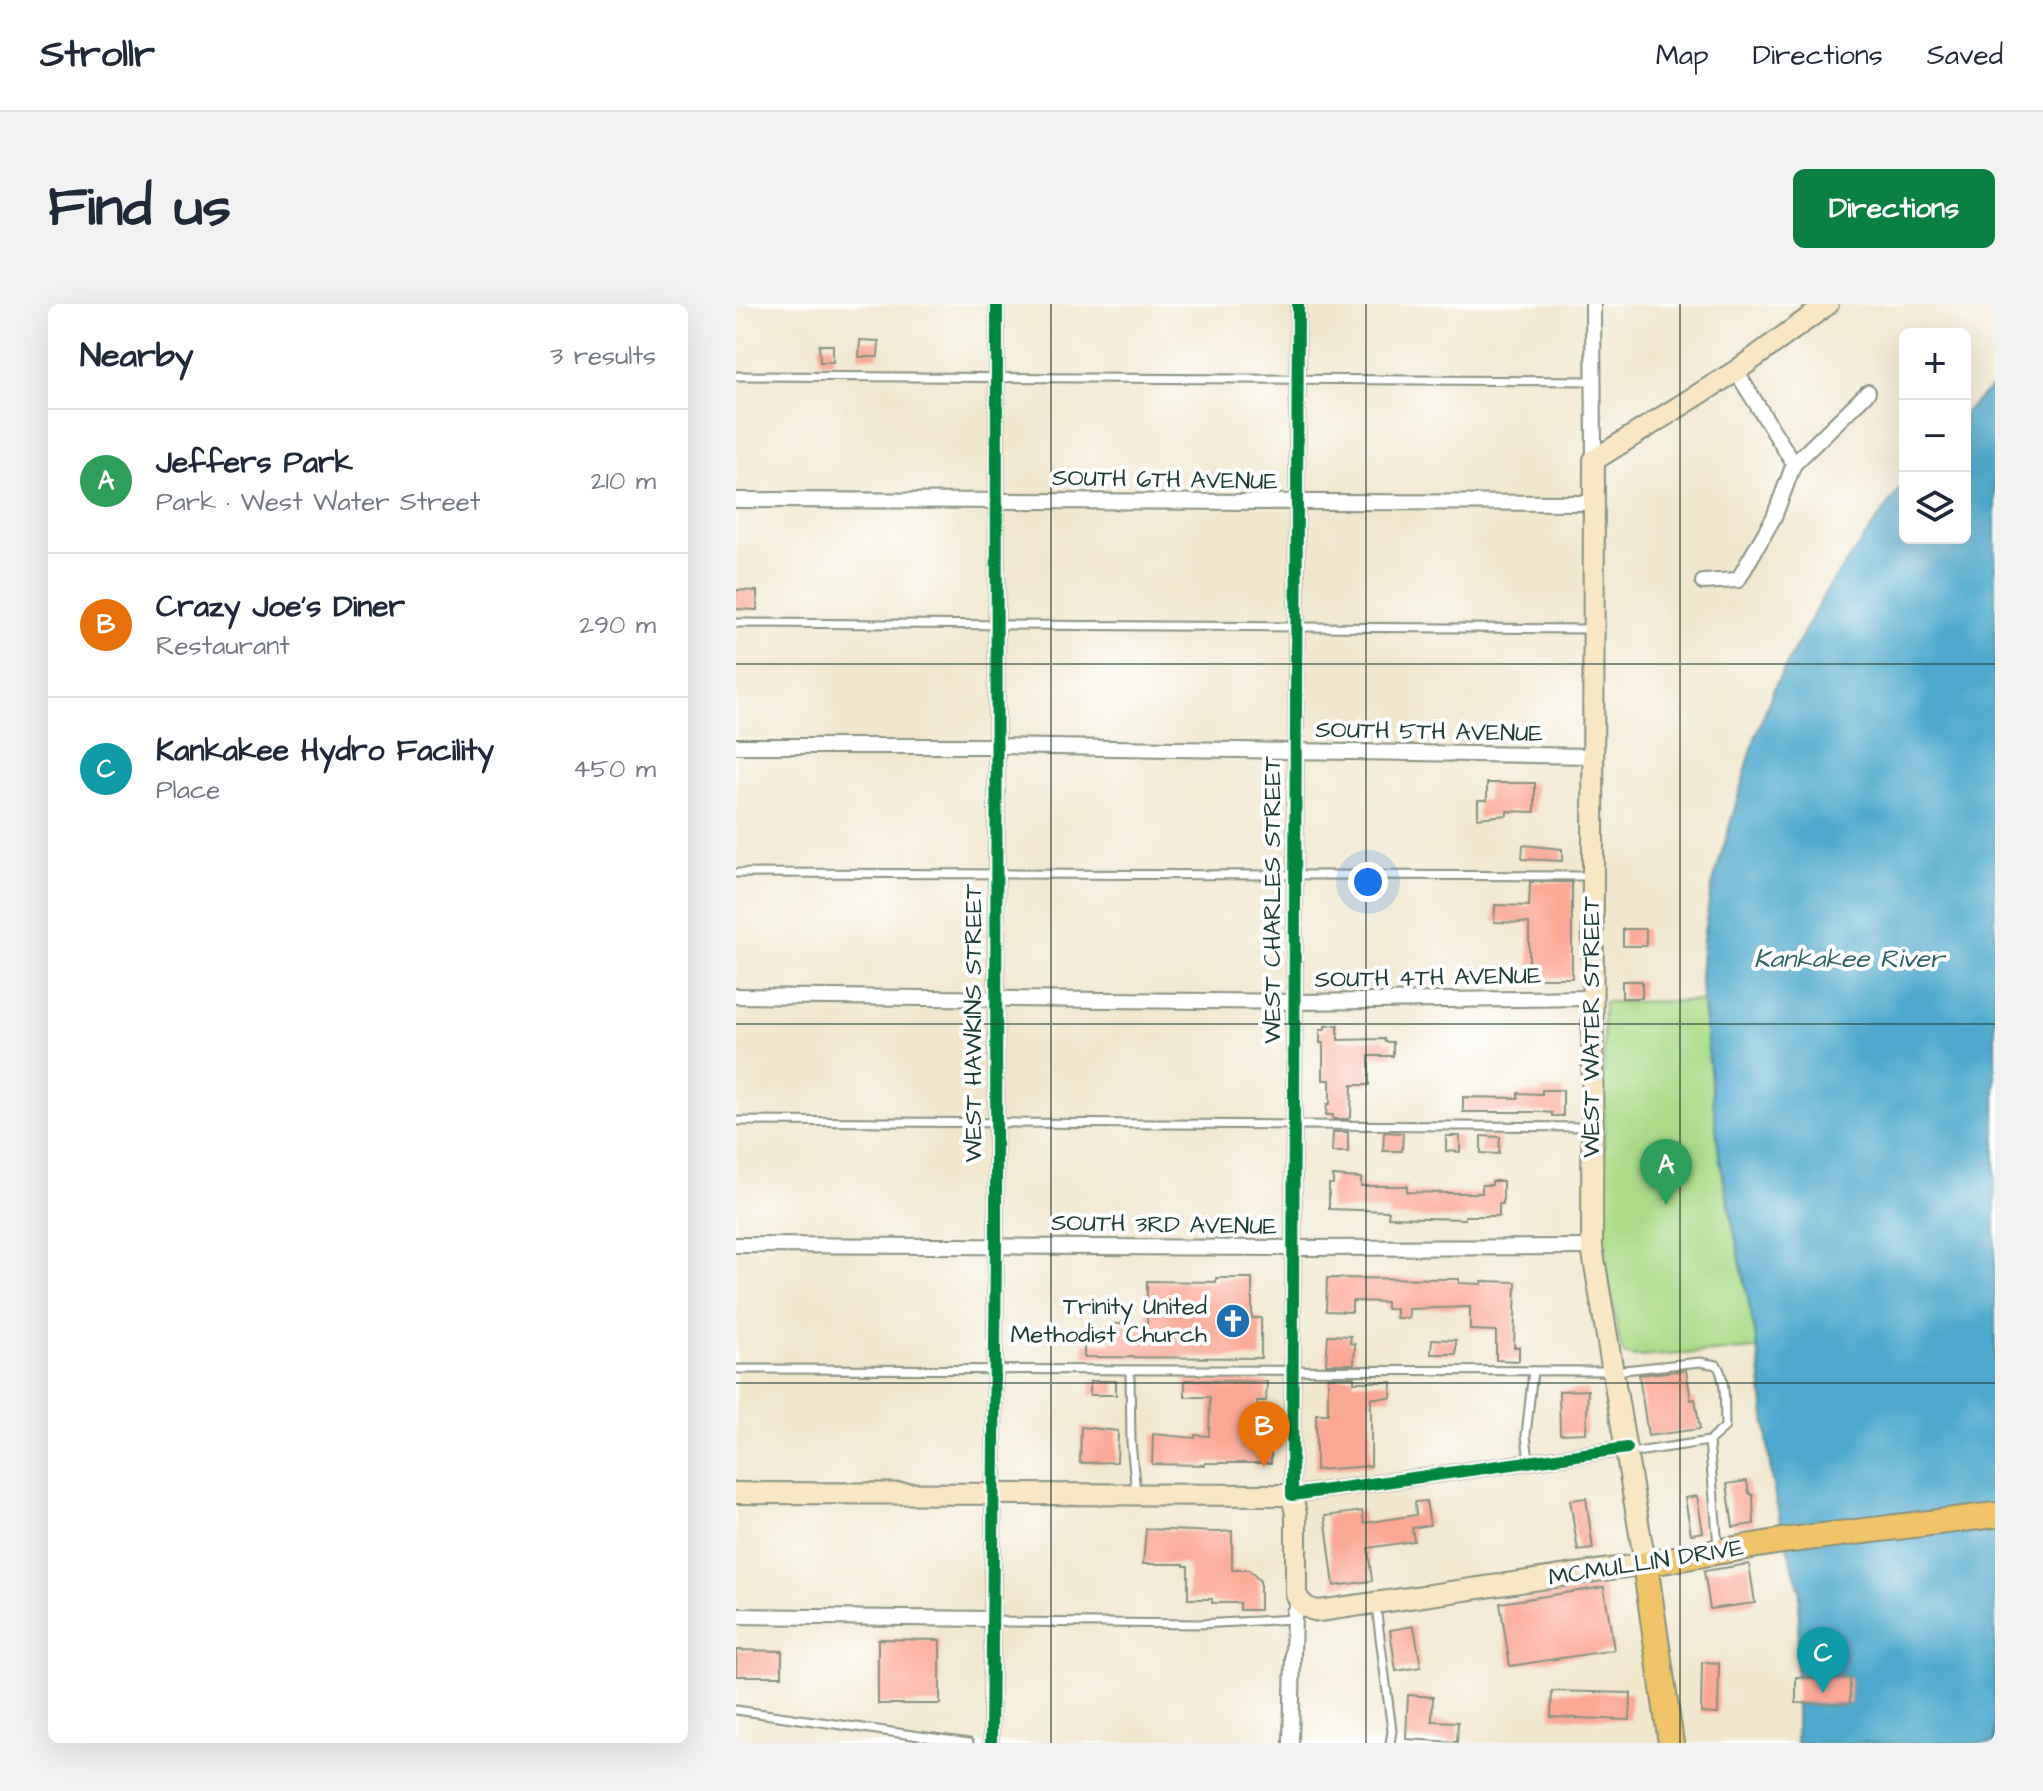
<!DOCTYPE html>
<meta charset="utf-8">
<style>
body{margin:0;font-family:"Architects Daughter",sans-serif;background:#f2f2f3;color:#1f2937}
.controls{position:absolute;right:24px;top:24px;display:grid;overflow:hidden;border-radius:12px;box-shadow:0 8px 32px #0002}
.controls button{width:72px;height:72px;display:grid;place-items:center;padding:0;border:0;border-bottom:2px solid #e0e1e3;background:#fff;color:#1f2937;font:40px sans-serif}
.you{position:absolute;left:632px;top:578px;width:28px;height:28px;margin:-20px;border:6px solid #fff;border-radius:50%;background:#1a73e8;box-shadow:0 0 0 12px #1a73e833}
.badge{display:grid;place-items:center;width:52px;height:52px;border-radius:50%;background:#0b8043;color:#fff;font-size:26px;font-weight:700}
.pin{position:absolute;translate:-50% -66px;filter:drop-shadow(0 2px 4px #0008)}
.pin::after{content:'';position:absolute;top:42px;width:28px;height:24px;background:inherit;clip-path:polygon(0 0,100% 0,50% 100%)}
.list{margin:0;padding:0;list-style:none}
h2{display:flex;justify-content:space-between;align-items:center;height:104px;margin:0;padding:0 32px;font-size:34px}
h2 small{font-size:26px;font-weight:400;color:#747a83}
.list li{display:grid;grid-template-columns:52px 1fr auto;gap:24px;align-items:center;box-sizing:border-box;height:144px;padding:0 32px;border-top:2px solid #e0e1e3}
.list b{display:block;font-size:30px;white-space:nowrap}
.list p{margin:0;font-size:26px;white-space:nowrap;color:#747a83}
.list em{font-size:26px;font-style:normal;color:#747a83}
.icon{flex:none;width:44px;height:44px;fill:none;stroke:currentColor;stroke-width:2;stroke-linecap:round;stroke-linejoin:round}
.map{position:relative;flex:none;width:1259px;height:1439px;overflow:hidden;border-radius:12px}
header{display:flex;align-items:center;gap:48px;box-sizing:border-box;height:112px;padding:0 40px;background:#fff;border-bottom:2px solid #e0e1e3}
header strong{font-size:38px}
nav{display:flex;gap:44px;margin-inline-start:auto;font-size:28px}
.intro{display:flex;align-items:center;justify-content:space-between;box-sizing:border-box;height:192px;padding:0 48px}
h1{margin:0;font-size:56px}
.button{padding:20px 36px;border-radius:12px;background:#0b8043;color:#fff;font-size:28px;font-weight:700}
main{display:flex;gap:48px;padding:0 48px}
aside{flex:1;background:#fff;border-radius:12px;box-shadow:0 8px 32px #0002}
.map>svg:first-child{display:block}
</style>
<header>
<strong>Strollr</strong>
<nav><a>Map</a><a>Directions</a><a>Saved</a></nav>
</header>
<div class="intro"><h1>Find us</h1><a class="button">Directions</a></div>
<main>
<aside>
<h2>Nearby<small>3 results</small></h2>
<ul class="list">
<li><span class="badge" style="background:#2e9e5b">A</span><div><b>Jeffers Park</b><p>Park · West Water Street</p></div><em>210 m</em></li>
<li><span class="badge" style="background:#e8710a">B</span><div><b>Crazy Joe's Diner</b><p>Restaurant</p></div><em>290 m</em></li>
<li><span class="badge" style="background:#0f9aa8">C</span><div><b>Kankakee Hydro Facility</b><p>Place</p></div><em>450 m</em></li>
</ul>
</aside>
<div class="map">
<svg width="1259" height="1439" viewBox="0 0 1259 1439">
<rect width="100%" height="100%" fill="#fff"/>
<filter id="ink" filterUnits="userSpaceOnUse"><feTurbulence type="fractalNoise" baseFrequency=".0125" numOctaves="2"/><feDisplacementMap in="SourceGraphic" scale="16" xChannelSelector="R" yChannelSelector="G"/><feConvolveMatrix kernelMatrix="1 2 1 2 8 2 1 2 1" color-interpolation-filters="sRGB"/></filter>
<filter id="wash" filterUnits="userSpaceOnUse"><feTurbulence type="fractalNoise" baseFrequency=".006" numOctaves="4" result="noise"/><feDisplacementMap in="SourceGraphic" scale="32" xChannelSelector="R" yChannelSelector="G"/><feGaussianBlur stdDeviation="1.8" result="paint"/><feColorMatrix in="noise" values="0 0 0 0 0 0 0 0 0 0 0 0 0 0 0 0 0 1.4 0 .05"/><feComposite in="paint" operator="in"/></filter>
<g filter="url(#wash)">
<rect width="100%" height="100%" fill="#f1e7cd"/>
<path fill="#abdb89" stroke="#658c5e" stroke-width="2" d="M966 697 975 760 983 852 1022 1045 899 1053 888 1050 884 1040 867 950 868 698Z"/>
<path fill="#4fa9cc" stroke="#377380" stroke-width="2" d="M1259 80V1439H1060V1399L1113 1400 1114 1374 1060 1373 1064 1287 1044 1217 1035 1172 1022 1044 983 852 964 672 967 634 975 586 1020 431 1038 384 1091 285 1169 178V234H1229V108Z"/>
<g id="blocks">
<g fill="#fba894">
<path d="M124 36 143 37 142 53H123Z"/>
<path d="M83 41H97V58H84Z"/>
<path d="M0 286 21 287V306L0 305Z"/>
<path d="M751 479H799V508L771 507V511L742 514V496H751Z"/>
<path d="M787 541 826 545V557L786 555Z"/>
<path d="M794 578H836V674H793V619L758 618 759 601 793 602Z"/>
<rect x="887" y="625" width="23" height="17"/>
<rect x="886" y="677" width="20" height="17"/>
<path d="M602 721V736L648 735 649 738H657V752H633V781H616L615 812 612 815H597V811H590L591 800H594V776H587V739H584V726H589V722Z"/>
<path d="M806 786H827V812H816V809L806 808H727V793L782 794V789L806 790Z"/>
<path d="M597 828H612V848H596Z"/>
<path d="M648 828 667 829 666 847H647Z"/>
<path d="M710 832H724V848L710 847Z"/>
<path d="M745 832 764 833 763 850 745 849Z"/>
<path d="M597 872 625 874V882H671V888L712 889H746V881H756V877H767V900H763V912H729V915L652 913 653 907 593 905V880H597Z"/>
<path d="M480 974H516V1014H525V1054L348 1053V1039H376V1020L411 1019V977L480 978Z"/>
<path d="M591 974 723 975V979L746 980V977L780 978 778 1043H783V1057L760 1056V1027L734 1026V1003L673 1005V1014H660V1005H650V998L616 997V1008L590 1007Z"/>
<path d="M592 1031 615 1032 614 1039 619 1040 618 1060H590Z"/>
<path d="M696 1035 720 1036V1050H695Z"/>
<path d="M950 1066 955 1096 959 1095 964 1125 912 1132 903 1071Z"/>
<path d="M592 1073H618V1078H656L655 1094H635V1162L580 1166V1110H592Z"/>
<path d="M449 1076 531 1078 530 1097H521V1120H535V1159H469V1161L416 1160 417 1130 459 1134V1131L473 1132 474 1093H449Z"/>
<rect x="354" y="1077" width="26" height="14"/>
<path d="M852 1086 850 1129 824 1130 823 1087Z"/>
<path d="M345 1123 382 1127 381 1158 344 1159Z"/>
<path d="M1011 1177 1013 1189 1017 1191 1018 1220 997 1223 991 1180Z"/>
<path d="M961 1192 967 1228 955 1230 949 1194Z"/>
<path d="M850 1194 857 1245 842 1247 834 1196Z"/>
<path d="M690 1197 694 1221 676 1224 678 1237 632 1244 636 1277 598 1282 589 1212 626 1207 628 1219 680 1211 679 1198Z"/>
<path d="M410 1225 480 1228 496 1227V1266H513L524 1277V1306H504V1299H476V1295H452V1262H448V1260H407Z"/>
<path d="M1013 1260 1019 1299 974 1305 968 1267Z"/>
<path d="M868 1283 878 1346 774 1362 764 1299Z"/>
<path d="M678 1322 685 1363 660 1367 654 1326Z"/>
<path d="M142 1335 204 1336V1400H142Z"/>
<path d="M0 1346 46 1347V1372H0Z"/>
<path d="M966 1358 983 1359 982 1410 965 1409Z"/>
<path d="M1060 1373 1114 1374V1400L1060 1399Z"/>
<path d="M816 1387 895 1389 894 1416 815 1413Z"/>
<path d="M672 1391 697 1393 696 1417 722 1418 721 1438 670 1435Z"/>
</g>
</g>
</g>
<g filter="url(#ink)">
<use href="#blocks" fill-opacity="0" stroke="#889280" stroke-width="2"/>
<g fill="none" stroke-linecap="round" stroke-linejoin="round">
<g stroke="#889280" stroke-width="11">
<g id="service">
<path d="M0 72 858 77"/>
<path d="M0 319 854 325"/>
<path d="M0 569 854 572"/>
<path d="M0 817 854 823"/>
<path d="M0 1065 878 1067 964 1058 981 1061C991 1077 988 1104 989 1123L973 1137 894 1149"/>
<path d="M394 1067 395 1138 400 1189"/>
<path d="M973 1137 982 1242"/>
<path d="M793 1158 790 1131 797 1067"/>
<path d="M640 1302 656 1427 654 1439"/>
<path d="M256 1315 271 1318 463 1320 558 1315"/>
<path d="M0 1406 233 1439"/>
</g>
</g>
<g stroke="#889280" stroke-width="18">
<g id="minor">
<path d="M562 0 556 1191 891 1144"/>
<path d="M857 0 858 156"/>
<path d="M1000 67 1058 160"/>
<path d="M0 196 858 199"/>
<path d="M967 278 1002 276 1038 213 1058 160 1132 88"/>
<path d="M0 442H261L857 452"/>
<path d="M0 692 559 698 856 694"/>
<path d="M0 941 557 944 856 943"/>
<path d="M0 1312 256 1315"/>
<path d="M255 1439 260 941 261 0"/>
<path d="M555 1439 558 1308 564 1299"/>
</g>
</g>
<g stroke="#889280" stroke-width="24">
<path id="secondary" d="M0 1189 556 1191 560 1210V1290C565 1301 571 1305 583 1307L909 1260 856 943 858 156 1000 67 1092 0"/>
</g>
<g stroke="#889280" stroke-width="28">
<path id="primary" d="M935 1439 909 1260 1046 1237 1259 1211"/>
</g>
<use href="#service" stroke="#fff" stroke-width="7"/>
<use href="#minor" stroke="#fff" stroke-width="14"/>
<use href="#secondary" stroke="#f9e7c3" stroke-width="20"/>
<use href="#primary" stroke="#f0c469" stroke-width="24"/>
<g stroke="#fff" stroke-width="17">
<g id="cycleway">
<path d="M562 0 556 1191 891 1144"/>
<path d="M255 1439 260 941 261 0"/>
</g>
</g>
<use href="#cycleway" stroke="#00873e" stroke-width="12"/>
</g>
</g>
<path fill="none" stroke="#1f3d34" stroke-width="2" stroke-opacity="0.55" d="M315 0V1439M630 0V1439M944 0V1439M0 360H1259M0 720H1259M0 1079H1259"/>
<defs>
<g id="church-disc" transform="scale(1.8)"><circle r="9.5" fill="#1f6fb2" stroke="#fff"/><path d="M-1.2-6h2.4v3.5h3.3v2.4h-3.3V6h-2.4V-.1h-3.3v-2.4h3.3Z" fill="#fff"/></g>
</defs>
<g fill-rule="evenodd">
<use href="#church-disc" x="497" y="1017"/>
</g>
<g text-anchor="middle" dominant-baseline="central" stroke-width="8" stroke-linejoin="round" paint-order="stroke">
<g font-size="24" fill="#1f3d34" stroke="#fff">
<text transform="translate(429 176) rotate(1)">SOUTH 6TH AVENUE</text>
<text transform="translate(693 428) rotate(1)">SOUTH 5TH AVENUE</text>
<text transform="translate(537 596) rotate(-90)">WEST CHARLES STREET</text>
<text transform="translate(692 674) rotate(-1)">SOUTH 4TH AVENUE</text>
<text transform="translate(238 719) rotate(-90)">WEST HAWKINS STREET</text>
<text transform="translate(856 723) rotate(-90)">WEST WATER STREET</text>
<text transform="translate(428 921) rotate(1)">SOUTH 3RD AVENUE</text>
<text transform="translate(910 1259) rotate(-9)">MCMULLIN DRIVE</text>
</g>
<g font-size="24" fill="#1f3d34" stroke="#fff" text-anchor="end">
<text x="471" y="1003">Trinity United<tspan x="471" dy="28">Methodist Church</tspan></text>
</g>
<g font-size="26" font-style="italic" fill="#306369" stroke="#fff">
<text x="1113" y="655">Kankakee River</text>
</g>
</g>
</svg>
<div class="controls">
<button>+</button>
<button>−</button>
<button><svg class="icon" aria-label="layers" viewBox="0 0 24 24"><path d="M12 4l9 5-9 5-9-5zM3 14l9 5 9-5"/></svg></button>
</div>
<div class="you"></div>
<div class="pin badge" style="left:930px;top:901px;background:#2e9e5b">A</div>
<div class="pin badge" style="left:528px;top:1163px;background:#e8710a">B</div>
<div class="pin badge" style="left:1087px;top:1389px;background:#0f9aa8">C</div>
</div>
</main>
